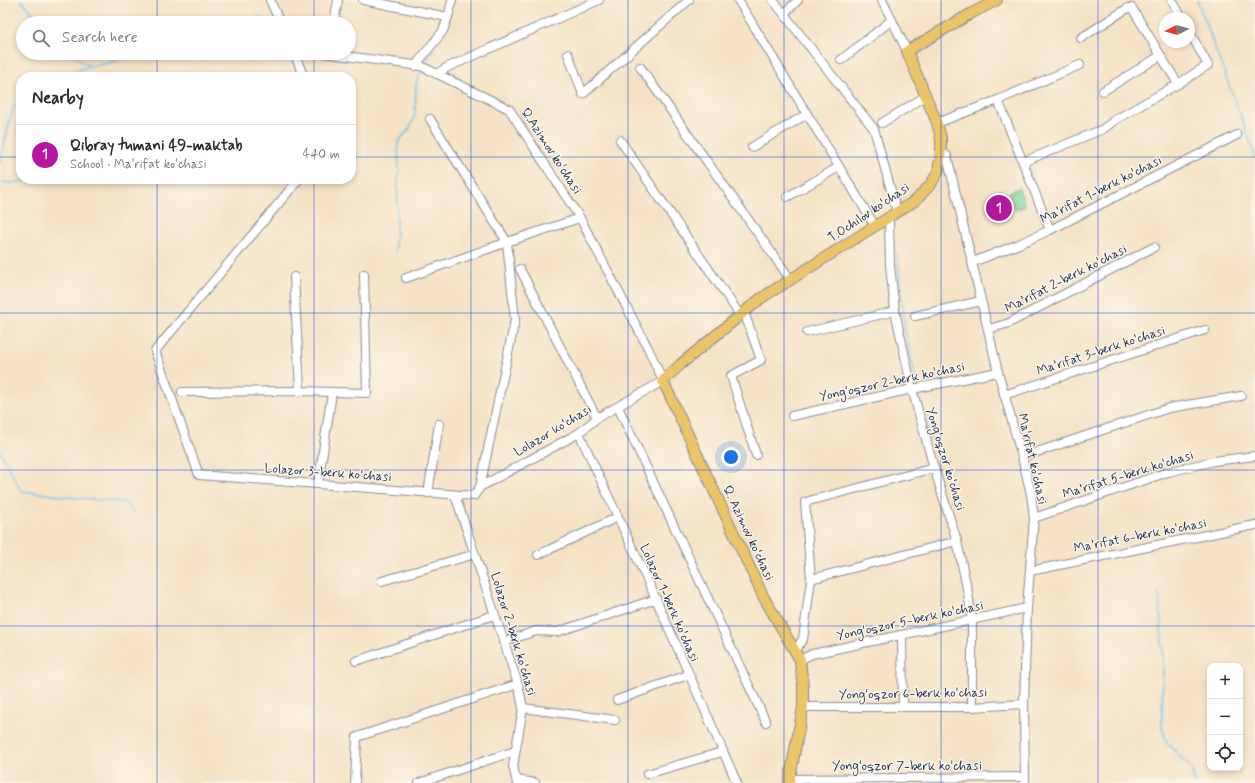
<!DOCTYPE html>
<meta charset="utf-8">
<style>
body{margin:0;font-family:Mynerve,sans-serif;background:#f2f2f3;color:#2b2b33}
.controls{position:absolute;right:12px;bottom:12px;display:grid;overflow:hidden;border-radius:8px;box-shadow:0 2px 6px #0003}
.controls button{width:36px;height:36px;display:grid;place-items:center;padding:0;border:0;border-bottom:1px solid #e1e1e2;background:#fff;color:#2b2b33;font:20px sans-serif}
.compass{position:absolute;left:1159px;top:12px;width:36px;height:36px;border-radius:50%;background:#fff;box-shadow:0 2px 6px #0003;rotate:265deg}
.you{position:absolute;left:731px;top:457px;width:14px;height:14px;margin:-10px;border:3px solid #fff;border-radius:50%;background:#1a73e8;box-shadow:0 0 0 6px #1a73e833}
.badge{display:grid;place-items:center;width:26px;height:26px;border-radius:50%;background:#b5179e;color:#fff;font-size:13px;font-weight:700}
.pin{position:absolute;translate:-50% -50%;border:2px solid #fff;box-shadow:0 1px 4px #0006}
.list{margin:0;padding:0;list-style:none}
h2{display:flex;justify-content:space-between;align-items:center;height:52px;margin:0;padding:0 16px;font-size:17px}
h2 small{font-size:13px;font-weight:400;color:#7c7c81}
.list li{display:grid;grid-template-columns:26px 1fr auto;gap:12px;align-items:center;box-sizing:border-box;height:60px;padding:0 16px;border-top:1px solid #e1e1e2}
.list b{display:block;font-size:15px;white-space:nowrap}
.list p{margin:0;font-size:13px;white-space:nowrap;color:#7c7c81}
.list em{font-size:13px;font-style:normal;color:#7c7c81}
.icon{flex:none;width:22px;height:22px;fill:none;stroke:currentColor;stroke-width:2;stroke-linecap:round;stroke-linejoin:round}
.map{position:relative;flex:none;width:1255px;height:783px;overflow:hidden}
.search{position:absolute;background:#fff;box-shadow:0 2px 6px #0003;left:16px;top:16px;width:340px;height:44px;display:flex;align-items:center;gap:10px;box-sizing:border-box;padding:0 14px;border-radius:22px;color:#7c7c81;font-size:15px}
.panel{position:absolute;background:#fff;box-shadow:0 2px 6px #0003;left:16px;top:72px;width:340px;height:112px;border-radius:16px}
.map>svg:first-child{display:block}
</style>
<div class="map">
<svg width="1255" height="783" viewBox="0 0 1255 783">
<rect width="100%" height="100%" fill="#fcf5e5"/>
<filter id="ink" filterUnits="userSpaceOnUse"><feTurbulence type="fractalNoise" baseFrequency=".025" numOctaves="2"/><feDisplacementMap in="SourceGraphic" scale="8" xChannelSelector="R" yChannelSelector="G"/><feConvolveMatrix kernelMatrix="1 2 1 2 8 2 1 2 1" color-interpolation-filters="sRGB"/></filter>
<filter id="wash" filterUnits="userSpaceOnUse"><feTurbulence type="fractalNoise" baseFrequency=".012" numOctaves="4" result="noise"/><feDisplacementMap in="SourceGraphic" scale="16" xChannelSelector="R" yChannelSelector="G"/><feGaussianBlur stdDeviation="0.9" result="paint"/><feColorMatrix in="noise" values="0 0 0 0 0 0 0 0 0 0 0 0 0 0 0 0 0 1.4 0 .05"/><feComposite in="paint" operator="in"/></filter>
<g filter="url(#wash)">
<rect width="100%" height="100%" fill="#f5e2c6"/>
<path fill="#7bd399" stroke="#4b817c" d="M1019 188 1026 206 1015 210 1009 192Z"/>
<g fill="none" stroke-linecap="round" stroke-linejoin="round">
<g stroke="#6cc0e8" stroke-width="1.5">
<path d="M21 0 42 23"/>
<path d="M1197 0 1252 146 1255 158"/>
<path d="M226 23 262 17"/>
<path d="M71 53 90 67"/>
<path d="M424 64 433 50"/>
<path d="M64 77 75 70 112 62 133 53"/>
<path d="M0 162 13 108 21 103"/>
<path d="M0 182 13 183 34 179"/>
<path d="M395 251 399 167 398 142 410 128 415 115 416 84 420 72"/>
<path d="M897 253 905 330 917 385"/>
<path d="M919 391 930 440"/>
<path d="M0 451 21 491 77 498 125 502 134 513"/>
<path d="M1159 593 1163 658 1162 727 1167 743 1191 768 1195 783"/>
</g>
</g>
</g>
<g filter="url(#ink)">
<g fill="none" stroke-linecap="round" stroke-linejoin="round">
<g stroke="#888892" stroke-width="10">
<g id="minor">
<path d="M270 0 280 23"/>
<path d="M363 0 448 17"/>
<path d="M738 0 875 226"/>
<path d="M773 0 874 129 897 212"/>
<path d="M882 0 907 51"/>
<path d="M1172 0 1182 18"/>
<path d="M784 14 798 0"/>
<path d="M334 23 338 0"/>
<path d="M1081 38 1128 8H1132L1178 84"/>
<path d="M294 53 304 77"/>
<path d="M568 54 583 94 689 0"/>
<path d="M841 60 892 20"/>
<path d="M415 66 443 31 449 14 452 0"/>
<path d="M640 67 791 280"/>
<path d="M436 74 448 67 599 0"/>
<path d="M1103 91 1160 56"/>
<path d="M998 100 1050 230"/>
<path d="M430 119 507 242 515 320 480 487"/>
<path d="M882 123 926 96"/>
<path d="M937 123 998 100 1080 65"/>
<path d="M620 140 740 315"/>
<path d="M752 147 807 114"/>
<path d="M941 151 947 156 998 372 1022 457 1031 494 1034 518 1027 608 1024 704 1025 783"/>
<path d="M1023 162 1103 129 1115 120 1178 84 1208 65 1189 31"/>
<path d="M299 179 155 351 199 475 474 496 480 487 579 433 597 418 663 381 648 348 580 218 509 109 421 66 323 53"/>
<path d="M787 197 839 167"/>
<path d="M889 218 890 266 895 311 912 389 934 468 957 541 968 593 972 620V707"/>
<path d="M973 262 1019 244 1050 230 1237 135"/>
<path d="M520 269 597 418"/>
<path d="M294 277 300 391"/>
<path d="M406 278 510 241 580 218"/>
<path d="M744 312 761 360 731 376 756 455"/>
<path d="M915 316 981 301"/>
<path d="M989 329 1009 323 1154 247"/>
<path d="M807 332 895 311"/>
<path d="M182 392 300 391 367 393 364 274"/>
<path d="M1004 395 1205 330"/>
<path d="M618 407 766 722"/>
<path d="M792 416 912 389 998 372"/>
<path d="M579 433 656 599 737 783"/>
<path d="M1022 457 1169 408 1241 396"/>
<path d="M318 484 332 393"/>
<path d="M428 493 439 424"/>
<path d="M455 495 518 684 523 708 513 766 517 783"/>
<path d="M1034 518 1168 472 1214 461 1255 456"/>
<path d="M538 555 618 517"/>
<path d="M1030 571 1255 525"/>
<path d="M811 579 957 541"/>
<path d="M382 581 475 554"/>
<path d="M902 635 903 707"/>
<path d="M503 642 536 631 557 632 656 599"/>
<path d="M795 651 803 639 811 579 805 502 934 468"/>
<path d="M800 660 812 654 1027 608"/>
<path d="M356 661 494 615"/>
<path d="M617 700 688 675"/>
<path d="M803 707H972L1024 704"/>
<path d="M523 708 615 720"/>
<path d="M647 774 722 752"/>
<path d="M790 779 1025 777"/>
<path d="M517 780 535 783"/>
<path d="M355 783 357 737 518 684"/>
<path d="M419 783 515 751"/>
</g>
</g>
<g stroke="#888892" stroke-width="12">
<path id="major" d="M789 783 803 707V686L800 660 763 596 663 381 681 364 760 299 916 200 931 184 938 172 941 151V138L937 123 907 51 972 13 997 0"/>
</g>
<use href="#minor" stroke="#fff" stroke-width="8"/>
<use href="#major" stroke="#eac669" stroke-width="10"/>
</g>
</g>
<path fill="none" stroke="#1d4ed8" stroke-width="1" stroke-opacity="0.55" d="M157 0V23M314 0V23M471 0V783M628 0V783M784 0V783M941 0V783M1098 0V783M157 53V77M314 53V77M0 157H21M351 157H1255M157 179V783M314 179V783M0 313H1255M0 470H1255M0 626H1255"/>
<g text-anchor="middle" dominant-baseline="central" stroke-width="3" stroke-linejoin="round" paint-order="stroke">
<g font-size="13" fill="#1b2f5e" stroke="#fcf5e5">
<text transform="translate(551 151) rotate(57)">Q.Azimov ko'chasi</text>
<text transform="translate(1101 190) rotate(-27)">Ma’rifat 1-berk ko'chasi</text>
<text transform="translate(869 213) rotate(-34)">T.Ochilov ko'chasi</text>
<text transform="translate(1066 279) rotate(-27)">Ma’rifat 2-berk ko'chasi</text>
<text transform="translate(1101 351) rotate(-18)">Ma’rifat 3-berk ko'chasi</text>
<text transform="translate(892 382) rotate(-12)">Yong‘oqzor 2-berk ko'chasi</text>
<text transform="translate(553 431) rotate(-31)">Lolazor ko'chasi</text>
<text transform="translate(945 459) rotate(73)">Yong'oqzor ko'chasi</text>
<text transform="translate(1032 459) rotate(77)">Ma'rifat ko'chasi</text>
<text transform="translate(328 473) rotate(4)">Lolazor 3-berk ko'chasi</text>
<text transform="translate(1128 475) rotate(-17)">Ma’rifat 5-berk ko'chasi</text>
<text transform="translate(748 533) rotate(65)">Q. Azimov ko'chasi</text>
<text transform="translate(1140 536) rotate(-11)">Ma’rifat 6-berk ko'chasi</text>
<text transform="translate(669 603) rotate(66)">Lolazor 1-berk ko'chasi</text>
<text transform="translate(910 621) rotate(-12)">Yong‘oqzor 5-berk ko'chasi</text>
<text transform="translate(513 634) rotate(73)">Lolazor 2-berk ko'chasi</text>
<text transform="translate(913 694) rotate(-1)">Yong‘oqzor 6-berk ko'chasi</text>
<text x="907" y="766">Yong‘oqzor 7-berk ko'chasi</text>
</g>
</g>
</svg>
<div class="controls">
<button>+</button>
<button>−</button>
<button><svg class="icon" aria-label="locate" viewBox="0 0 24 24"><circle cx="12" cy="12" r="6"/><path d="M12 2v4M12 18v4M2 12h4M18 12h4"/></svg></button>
</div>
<svg class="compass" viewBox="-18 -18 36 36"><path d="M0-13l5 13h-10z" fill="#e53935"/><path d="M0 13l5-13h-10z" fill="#7c7c81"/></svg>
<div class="you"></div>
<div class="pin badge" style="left:999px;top:208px">1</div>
<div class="search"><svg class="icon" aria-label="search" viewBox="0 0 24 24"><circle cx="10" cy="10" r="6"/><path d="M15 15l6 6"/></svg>Search here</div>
<section class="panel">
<h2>Nearby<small></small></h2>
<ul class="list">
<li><span class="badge">1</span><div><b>Qibray tumani 49-maktab</b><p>School · Ma'rifat ko'chasi</p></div><em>440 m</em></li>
</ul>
</section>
</div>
